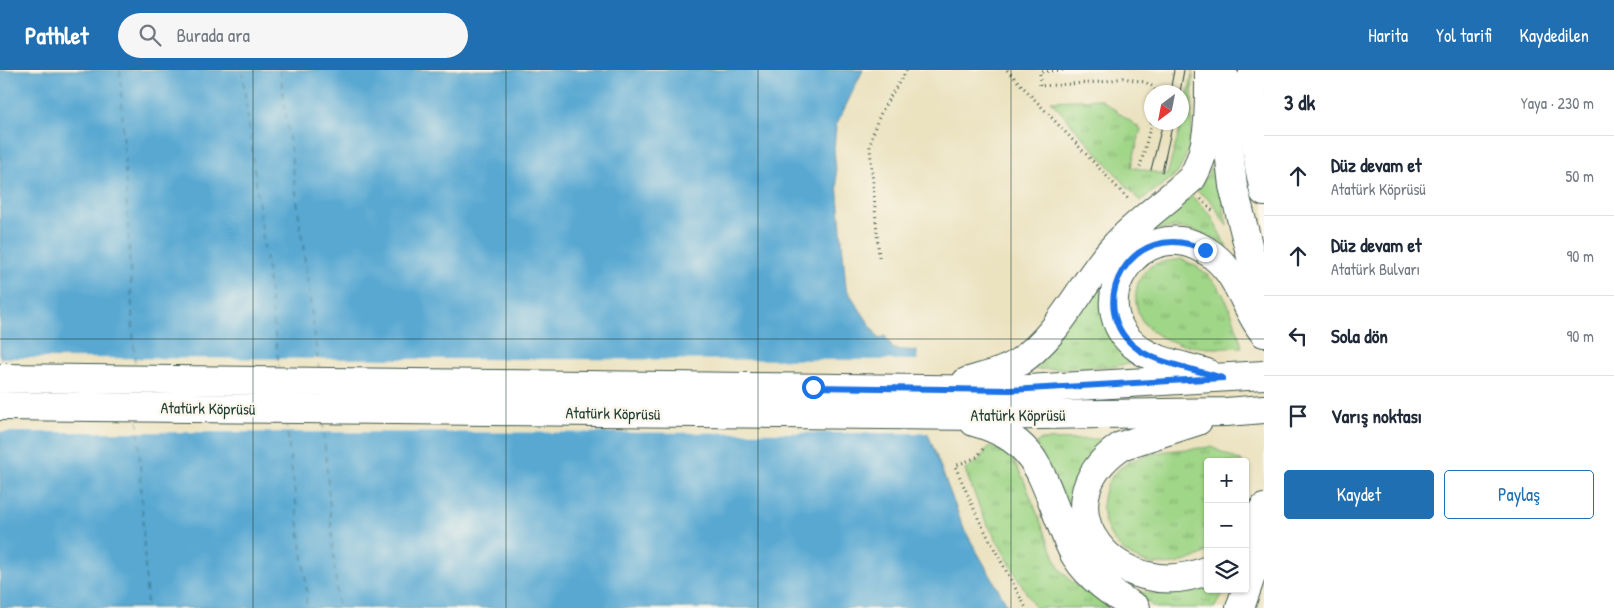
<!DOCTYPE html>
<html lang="tr">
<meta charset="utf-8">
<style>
body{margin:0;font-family:"Patrick Hand",sans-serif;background:#f6f6f7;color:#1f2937}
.controls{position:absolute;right:15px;bottom:15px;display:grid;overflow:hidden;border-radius:5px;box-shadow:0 1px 4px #0004}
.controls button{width:45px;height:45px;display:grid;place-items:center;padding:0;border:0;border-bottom:1px solid #e0e1e3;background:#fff;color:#1f2937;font:25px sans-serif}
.compass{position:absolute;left:1144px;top:15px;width:45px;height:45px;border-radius:50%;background:#fff;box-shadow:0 1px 4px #0004;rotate:212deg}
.stop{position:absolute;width:15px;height:15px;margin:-11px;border:4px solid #1a73e8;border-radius:50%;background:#fff}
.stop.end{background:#1a73e8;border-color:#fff;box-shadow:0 1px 5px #0008}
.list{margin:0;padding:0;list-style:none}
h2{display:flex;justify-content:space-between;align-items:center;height:65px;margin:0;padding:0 20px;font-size:21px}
h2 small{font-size:16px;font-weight:400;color:#747a83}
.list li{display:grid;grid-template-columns:32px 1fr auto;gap:15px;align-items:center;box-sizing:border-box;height:80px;padding:0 20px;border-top:1px solid #e0e1e3}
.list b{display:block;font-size:19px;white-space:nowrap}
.list p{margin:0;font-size:16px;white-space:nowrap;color:#747a83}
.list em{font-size:16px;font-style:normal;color:#747a83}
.actions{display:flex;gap:10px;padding:15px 20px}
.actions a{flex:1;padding:11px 0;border:1px solid #1f6fb2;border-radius:5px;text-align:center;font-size:18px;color:#1f6fb2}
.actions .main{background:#1f6fb2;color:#fff}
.icon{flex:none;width:28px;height:28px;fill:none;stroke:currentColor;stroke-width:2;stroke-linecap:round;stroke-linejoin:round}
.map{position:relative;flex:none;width:1264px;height:538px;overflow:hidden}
header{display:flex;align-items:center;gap:30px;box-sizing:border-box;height:70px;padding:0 25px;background:#1f6fb2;color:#fff}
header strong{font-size:24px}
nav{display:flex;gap:28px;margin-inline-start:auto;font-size:18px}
.search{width:350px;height:45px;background:#f6f6f7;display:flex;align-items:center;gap:12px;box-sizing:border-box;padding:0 18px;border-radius:28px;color:#747a83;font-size:19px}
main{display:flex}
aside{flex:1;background:#fff}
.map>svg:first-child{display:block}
</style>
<header>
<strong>Pathlet</strong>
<div class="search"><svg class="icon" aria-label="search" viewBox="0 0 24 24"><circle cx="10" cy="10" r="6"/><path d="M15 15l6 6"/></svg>Burada ara</div>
<nav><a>Harita</a><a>Yol tarifi</a><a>Kaydedilen</a></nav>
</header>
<main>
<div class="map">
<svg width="1264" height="538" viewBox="0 0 1264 538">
<defs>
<pattern id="grass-tufts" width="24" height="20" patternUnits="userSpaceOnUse" patternTransform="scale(1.25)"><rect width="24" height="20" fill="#a0d688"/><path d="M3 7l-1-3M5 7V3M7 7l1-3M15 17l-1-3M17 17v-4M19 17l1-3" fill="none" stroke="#82af70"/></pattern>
</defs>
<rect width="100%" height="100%" fill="#fbf7ec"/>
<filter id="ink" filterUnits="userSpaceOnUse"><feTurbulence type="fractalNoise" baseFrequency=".02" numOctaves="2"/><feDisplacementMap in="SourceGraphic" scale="10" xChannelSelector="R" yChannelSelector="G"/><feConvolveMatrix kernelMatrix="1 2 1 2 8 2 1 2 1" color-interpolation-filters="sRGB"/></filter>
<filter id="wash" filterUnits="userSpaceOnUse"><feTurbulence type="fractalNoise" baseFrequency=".0096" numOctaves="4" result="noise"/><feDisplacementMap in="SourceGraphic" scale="20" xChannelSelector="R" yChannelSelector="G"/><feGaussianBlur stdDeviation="1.12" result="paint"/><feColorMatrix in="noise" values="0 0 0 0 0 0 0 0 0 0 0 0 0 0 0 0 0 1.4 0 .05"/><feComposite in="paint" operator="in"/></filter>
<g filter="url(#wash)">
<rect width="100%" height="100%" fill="#ebe2c0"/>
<g fill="url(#grass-tufts)" stroke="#608a5e">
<path d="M1193 0 1191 72 1184 91 1177 104 1140 131 1051 31 1100 29 1141 59 1131 97 1167 105 1182 52Z"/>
<path d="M1215 90 1227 156 1211 131 1196 120 1205 109Z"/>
<path d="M1192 126 1210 144 1227 178C1199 158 1180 154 1147 162Z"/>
<path d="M1181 189C1222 205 1231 238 1242 277 1213 279 1178 279 1153 262 1132 248 1129 211 1151 196 1159 191 1171 191 1181 189Z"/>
<path d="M1108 203 1139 292 1116 296 1027 300Z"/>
<path d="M1107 369C1079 397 1068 416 1074 457L1036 373 1040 370Z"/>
<path d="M989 376 1011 386 1023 408 1059 498 1071 511 1109 538H1035L983 446 965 400 980 389Z"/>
<path d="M1211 377 1243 392H1208V481C1119 534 1063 419 1136 389 1158 379 1187 380 1211 377Z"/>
<path d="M1208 516V519H1226L1214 538H1156L1131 521C1158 524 1182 528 1208 516Z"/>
</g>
<path fill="#58a8d2" stroke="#3c7283" d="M0 0H863L836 56 834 78 846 218 879 269 885 266 893 279 917 281 915 327 930 369 964 459 1009 538H0Z"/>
<path fill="#ebe2c0" d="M0 288 919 290 918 326 930 363 0 362Z"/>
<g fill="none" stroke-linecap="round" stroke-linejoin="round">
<g stroke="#305d63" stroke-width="1" stroke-dasharray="6 5" stroke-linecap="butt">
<path d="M120 0 135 298"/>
<path d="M242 0 279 297"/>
<path d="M280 0 319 299"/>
<path d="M138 351 147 538"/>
<path d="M286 353 307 521 306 538"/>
<path d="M323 353 338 538"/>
</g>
</g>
</g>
<g filter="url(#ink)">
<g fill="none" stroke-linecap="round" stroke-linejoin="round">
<g stroke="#3e5649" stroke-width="30">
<g id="major">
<path d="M1253 0C1252 42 1255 82 1264 122"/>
<path d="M1227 11 1229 81 1233 116 1264 238"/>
<path d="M1207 303C1185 296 1157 292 1139 279 1077 235 1141 141 1205 180 1240 201 1242 236 1264 263"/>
<path d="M0 308 1010 320 1264 305"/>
<path d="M966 312C984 306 1004 303 1019 292 1061 263 1080 215 1113 178 1136 152 1166 132 1192 108 1211 76 1209 36 1209 0"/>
<path d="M0 336 983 346 1226 342 1264 339"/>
<path d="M1198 351 1121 376C1033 437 1119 538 1208 500"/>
<path d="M974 352C1036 369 1040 402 1062 456 1066 466 1070 478 1076 487 1090 509 1114 525 1136 538"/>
<path d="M1245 465 1264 438"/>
<path d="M1240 538 1264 469"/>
</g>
</g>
<g stroke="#3e5649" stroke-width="3" stroke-dasharray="1 4" stroke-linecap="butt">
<path d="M1007 0 1130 131"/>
<path d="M1063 0 1040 2V16L1101 12 1123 8 1145 12 1152 16 1156 22"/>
<path d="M1140 97 1152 50"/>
<path d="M1201 129 1214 142"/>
<path d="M879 187 870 77C874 48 892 24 907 0"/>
<path d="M983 379 977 387 955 396 979 450 1026 538"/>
</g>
<use href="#major" stroke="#fff" stroke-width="28"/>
<g stroke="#1f3d34" stroke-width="1">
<path d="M1170 22 1174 0"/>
<path d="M1180 22 1184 0"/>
<path d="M1151 100 1163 52"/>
<path d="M1162 102 1173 52"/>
</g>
</g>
</g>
<g fill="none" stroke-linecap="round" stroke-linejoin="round" filter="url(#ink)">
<path stroke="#1a73e8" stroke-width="6" d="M813 317 1010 320 1223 308C1198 300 1160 294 1139 280 1080 239 1131 144 1205 180"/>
</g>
<path fill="none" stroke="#1f3d34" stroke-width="1" stroke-opacity="0.55" d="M253 0V538M506 0V538M758 0V538M1011 0V538M0 269H1264"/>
<g text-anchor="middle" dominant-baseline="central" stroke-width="5" stroke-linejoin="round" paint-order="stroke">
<g font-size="16" fill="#1f3d34" stroke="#fbf7ec">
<text transform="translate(208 338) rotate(1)">Atatürk Köprüsü</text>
<text transform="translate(613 343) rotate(1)">Atatürk Köprüsü</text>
<text x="1018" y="345">Atatürk Köprüsü</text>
</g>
</g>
</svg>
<div class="controls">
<button>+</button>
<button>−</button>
<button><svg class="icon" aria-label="layers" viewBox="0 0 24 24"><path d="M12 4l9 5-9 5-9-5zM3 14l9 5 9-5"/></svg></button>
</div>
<svg class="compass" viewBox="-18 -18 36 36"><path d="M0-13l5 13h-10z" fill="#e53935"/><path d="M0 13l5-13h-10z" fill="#747a83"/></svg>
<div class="stop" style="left:813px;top:317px"></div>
<div class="stop end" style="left:1205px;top:180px"></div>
</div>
<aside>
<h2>3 dk<small>Yaya · 230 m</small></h2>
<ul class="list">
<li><svg class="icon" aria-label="ahead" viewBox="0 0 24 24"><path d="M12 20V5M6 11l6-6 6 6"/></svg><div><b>Düz devam et</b><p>Atatürk Köprüsü</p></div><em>50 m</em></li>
<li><svg class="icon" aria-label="ahead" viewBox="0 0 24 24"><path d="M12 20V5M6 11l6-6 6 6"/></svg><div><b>Düz devam et</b><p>Atatürk Bulvarı</p></div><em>90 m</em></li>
<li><svg class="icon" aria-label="left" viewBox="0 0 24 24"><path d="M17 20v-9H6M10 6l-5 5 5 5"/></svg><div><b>Sola dön</b></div><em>90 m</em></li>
<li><svg class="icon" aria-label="arrive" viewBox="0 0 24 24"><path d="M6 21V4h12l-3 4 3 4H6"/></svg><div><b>Varış noktası</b></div></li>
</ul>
<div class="actions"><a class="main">Kaydet</a><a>Paylaş</a></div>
</aside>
</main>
